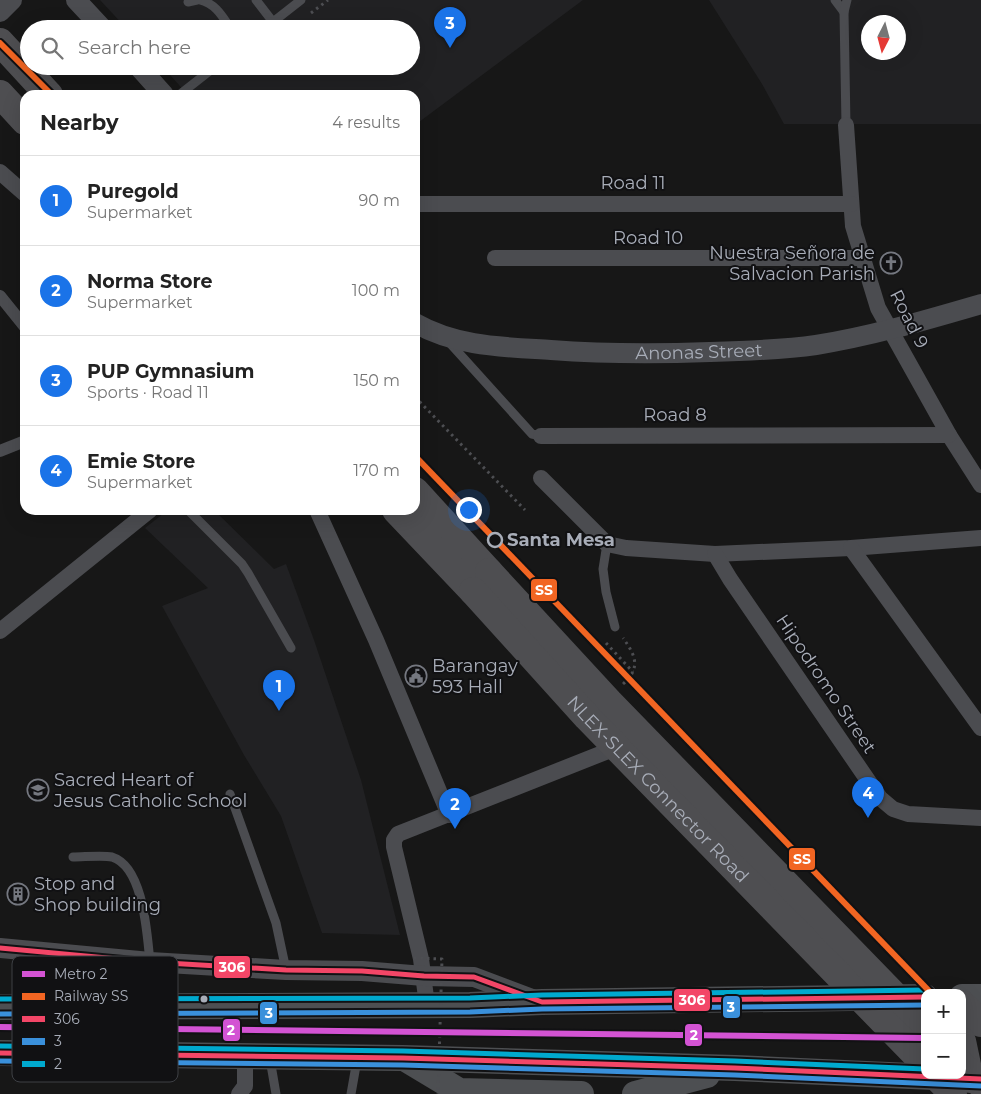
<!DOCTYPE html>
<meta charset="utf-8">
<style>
body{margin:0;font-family:Montserrat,sans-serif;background:#f6f6f6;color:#222}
.controls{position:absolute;right:15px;bottom:15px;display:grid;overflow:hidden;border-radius:10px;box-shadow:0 5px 20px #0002}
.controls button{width:45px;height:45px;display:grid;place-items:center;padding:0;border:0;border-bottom:1px solid #e0e0e0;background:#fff;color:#222;font:25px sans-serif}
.compass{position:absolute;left:861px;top:15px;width:45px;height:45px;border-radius:50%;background:#fff;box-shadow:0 5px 20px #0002;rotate:186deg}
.you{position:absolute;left:468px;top:509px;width:18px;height:18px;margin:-12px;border:4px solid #fff;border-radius:50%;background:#1a73e8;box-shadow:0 0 0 8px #1a73e833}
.badge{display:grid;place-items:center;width:32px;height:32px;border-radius:50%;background:#1a73e8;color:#fff;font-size:16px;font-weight:700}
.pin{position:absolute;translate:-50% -41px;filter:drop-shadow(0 1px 2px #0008)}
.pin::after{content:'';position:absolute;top:26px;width:18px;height:15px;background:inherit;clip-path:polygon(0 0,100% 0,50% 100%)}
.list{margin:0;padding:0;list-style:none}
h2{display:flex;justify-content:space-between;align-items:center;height:65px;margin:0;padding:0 20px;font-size:21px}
h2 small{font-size:16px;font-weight:400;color:#767676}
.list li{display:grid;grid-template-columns:32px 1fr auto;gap:15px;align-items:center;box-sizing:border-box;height:90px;padding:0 20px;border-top:1px solid #e0e0e0}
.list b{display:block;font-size:19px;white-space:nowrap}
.list p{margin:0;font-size:16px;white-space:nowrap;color:#767676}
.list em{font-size:16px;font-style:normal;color:#767676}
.icon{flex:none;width:28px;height:28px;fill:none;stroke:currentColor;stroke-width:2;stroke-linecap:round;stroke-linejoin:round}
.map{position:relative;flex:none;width:981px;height:1094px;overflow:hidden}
.search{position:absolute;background:#fff;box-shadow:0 5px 20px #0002;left:20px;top:20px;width:400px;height:55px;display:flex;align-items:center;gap:12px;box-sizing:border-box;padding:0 18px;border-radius:28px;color:#767676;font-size:19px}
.panel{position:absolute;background:#fff;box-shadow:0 5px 20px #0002;left:20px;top:90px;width:400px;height:425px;border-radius:15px}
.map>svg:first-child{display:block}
</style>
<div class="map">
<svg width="981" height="1094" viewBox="0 0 981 1094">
<rect width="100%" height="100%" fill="#171717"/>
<g fill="#212123" fill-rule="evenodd">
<path d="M100 0H583L415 125V95H188L162 66H411V29H127Z"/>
<path d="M709 0H981V124H784L762 84ZM868 22H898V52H868Z"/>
<path d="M168 510H214L274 569 286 564 314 640 361 780 400 935 322 933 281 816 244 755 162 606 208 588 145 528Z"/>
</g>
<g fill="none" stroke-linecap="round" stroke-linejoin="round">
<g stroke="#4d4e52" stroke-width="3" stroke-dasharray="2.5 4" stroke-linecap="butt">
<path d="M311 13 328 0"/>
<path d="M415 397 525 510"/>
<path d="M606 643 633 672"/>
<path d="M623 684C641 668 636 656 623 638"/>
</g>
<g stroke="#4b4c50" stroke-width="9">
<path d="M200 0C216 4 222 16 231 29"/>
<path d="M256 0 273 22"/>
<path d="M835 0 844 12"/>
<path d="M188 2 197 0"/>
<path d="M264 29 301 0"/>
<path d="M179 95 216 66"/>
<path d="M846 125 844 12 847 0"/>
<path d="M448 341 532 434 541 436"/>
<path d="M188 510 242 564 248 573 291 648"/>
<path d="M607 544 603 569 606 592 615 627"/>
<path d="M230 794 276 923 286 970"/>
<path d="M73 857C84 857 103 855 112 857 144 867 147 935 150 962"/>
<path d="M270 1059 276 1094"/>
<path d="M351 1094 357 1060"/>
</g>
<g stroke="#4b4c50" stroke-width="12">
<path d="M0 296 25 327"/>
<path d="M0 451 25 441"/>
</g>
<g stroke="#4b4c50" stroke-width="16">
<path d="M846 125 853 226 878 308 949 435 981 485"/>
<path d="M0 172 25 194"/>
<path d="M415 204H851"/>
<path d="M495 258H862"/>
<path d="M541 436 949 435"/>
<path d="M541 478 607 544 626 548 715 554 851 548 981 538"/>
<path d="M317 510 376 640 449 815"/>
<path d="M851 548 981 728"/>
<path d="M715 554 730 579 880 798 893 809 908 814 981 818"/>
<path d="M0 631 150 510"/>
<path d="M427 1005 421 959 394 847V840L398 834 608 751 615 744 616 738"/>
<path d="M239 1094 245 1086V1057"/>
</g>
<g stroke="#4b4c50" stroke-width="20">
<path d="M76 0 103 29"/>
<path d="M0 12 12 0"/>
<path d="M138 66 164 95"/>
<path id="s1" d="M415 323C457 347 504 347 551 350 604 354 657 354 710 352 745 351 781 350 816 345 872 336 926 320 981 304"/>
<path d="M0 948 150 962 286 970 362 971 424 976 474 977 535 1000"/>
</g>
<g stroke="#4d4f52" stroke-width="26">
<path d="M962 997H981"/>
<path d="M0 1007 470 1005 542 1002 925 997"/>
<path d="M0 1053 403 1058 735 1068 955 1078"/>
<path d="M406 1059 459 1091 581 1094"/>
<path d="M635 1094 707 1075"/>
</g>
<g stroke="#4e4e51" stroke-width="28">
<path d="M0 42 49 95"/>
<path d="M0 94 25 121"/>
<path d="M415 491 489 572"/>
<path d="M396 510 473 591"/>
<path d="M962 1004 981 1023"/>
<path d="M962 1041 970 1079"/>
</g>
<path stroke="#4d4e52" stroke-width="3" stroke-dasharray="2.5 4" stroke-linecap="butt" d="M414 958 442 959 438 1094"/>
<g stroke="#4e4e51" stroke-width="28">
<path d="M489 572 609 702 925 1027"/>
<path id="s2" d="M473 591 587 717 925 1064"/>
<path d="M962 1065 981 1084"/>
<path d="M935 1075 953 1094"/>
</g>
<g stroke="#111113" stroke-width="9">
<g id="bus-1">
<path d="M0 948 150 962 286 970 362 971 424 976 474 977 542 1002 925 997"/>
<path d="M0 1053 403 1058 735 1068 981 1079"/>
</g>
</g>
<g stroke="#111113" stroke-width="9">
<g id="bus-2">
<path d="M0 1014 470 1012 542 1009 925 1005"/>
<path d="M0 1061 403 1065 735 1075 981 1086"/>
</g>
</g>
<g stroke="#111113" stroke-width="9">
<g id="bus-3">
<path d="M0 999 470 998 542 995 925 990"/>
<path d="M0 1046 403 1051 735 1061 925 1069"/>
</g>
</g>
<use href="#bus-1" stroke="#f34667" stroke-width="5"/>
<use href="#bus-2" stroke="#3a90db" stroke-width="5"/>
<use href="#bus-3" stroke="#00a9ce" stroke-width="5"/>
<g stroke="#111113" stroke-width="10">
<g id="rail-1">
<path d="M0 43 52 95"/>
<path d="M415 456 931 993"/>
</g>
</g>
<use href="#rail-1" stroke="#f26522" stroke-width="6"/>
<g stroke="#111113" stroke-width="10">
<path id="metro-1" d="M0 1027 925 1038"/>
</g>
<use href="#metro-1" stroke="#d353d3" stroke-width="6"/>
</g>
<defs>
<g id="church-ring" transform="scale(1.125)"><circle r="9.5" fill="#111113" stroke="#757880" stroke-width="1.5"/><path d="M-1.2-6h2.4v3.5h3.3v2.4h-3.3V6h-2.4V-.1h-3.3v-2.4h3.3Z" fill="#757880"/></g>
<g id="civic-ring" transform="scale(1.125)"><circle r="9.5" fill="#111113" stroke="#757880" stroke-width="1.5"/><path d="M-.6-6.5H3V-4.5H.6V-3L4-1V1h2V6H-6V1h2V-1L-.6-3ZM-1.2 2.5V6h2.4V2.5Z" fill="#757880"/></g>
<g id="school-ring" transform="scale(1.125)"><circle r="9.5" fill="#111113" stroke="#757880" stroke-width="1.5"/><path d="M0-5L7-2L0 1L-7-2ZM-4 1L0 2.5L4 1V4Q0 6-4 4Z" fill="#757880"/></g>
<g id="building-ring" transform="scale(1.125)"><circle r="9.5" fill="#111113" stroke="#757880" stroke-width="1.5"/><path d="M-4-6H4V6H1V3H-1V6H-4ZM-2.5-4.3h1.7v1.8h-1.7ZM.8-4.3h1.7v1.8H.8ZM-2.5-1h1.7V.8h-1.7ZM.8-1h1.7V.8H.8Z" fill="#757880"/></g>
</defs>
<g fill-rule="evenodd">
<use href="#church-ring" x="891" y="263"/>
<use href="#civic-ring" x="416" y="676"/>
<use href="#school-ring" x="38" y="790"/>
<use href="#building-ring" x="18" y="894"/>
</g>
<circle fill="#111113" stroke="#a8adb8" stroke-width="2.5" cx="495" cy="540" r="7"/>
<circle fill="#a8adb8" stroke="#111113" stroke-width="2" cx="204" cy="999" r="4.5"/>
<g text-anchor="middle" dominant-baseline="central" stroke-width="4" stroke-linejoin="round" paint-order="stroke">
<g font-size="18" fill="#a8adb8" stroke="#111113">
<text x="633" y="183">Road 11</text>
<text x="648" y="238">Road 10</text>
<text transform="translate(909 319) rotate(63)">Road 9</text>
<text stroke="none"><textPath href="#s1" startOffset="288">Anonas Street</textPath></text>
<text x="675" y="415">Road 8</text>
<text transform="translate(826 684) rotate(56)">Hipodromo Street</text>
<text stroke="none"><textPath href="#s2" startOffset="271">NLEX-SLEX Connector Road</textPath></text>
</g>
<g font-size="18" fill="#a8adb8" stroke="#111113" text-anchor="start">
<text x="875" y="253" text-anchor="end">Nuestra Señora de<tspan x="875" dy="21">Salvacion Parish</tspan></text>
<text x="432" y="666">Barangay<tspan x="432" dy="21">593 Hall</tspan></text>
<text x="54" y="780">Sacred Heart of<tspan x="54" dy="21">Jesus Catholic School</tspan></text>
<text x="34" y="884">Stop and<tspan x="34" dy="21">Shop building</tspan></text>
</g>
<g font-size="18" font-weight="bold" fill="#a8adb8" stroke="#111113" text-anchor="start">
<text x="507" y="540">Santa Mesa</text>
</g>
</g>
<rect x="12" y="956" width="166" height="126" rx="8" fill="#111113" stroke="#3e4045" stroke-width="1"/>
<rect x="22" y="971" width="23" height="6" fill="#d353d3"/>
<rect x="22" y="993" width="23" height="7" fill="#f26522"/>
<rect x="22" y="1016" width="23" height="6" fill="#f34667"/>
<rect x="22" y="1038" width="23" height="7" fill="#3a90db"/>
<rect x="22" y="1061" width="23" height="6" fill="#00a9ce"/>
<g font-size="14" fill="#a8adb8">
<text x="54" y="979">Metro 2</text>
<text x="54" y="1001">Railway SS</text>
<text x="54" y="1024">306</text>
<text x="54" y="1046">3</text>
<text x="54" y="1069">2</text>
</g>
<g stroke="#111113" stroke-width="2">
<rect x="530" y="578" width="28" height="24" rx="5" fill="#f26522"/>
<rect x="788" y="847" width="28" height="24" rx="5" fill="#f26522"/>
<rect x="213" y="955" width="38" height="24" rx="5" fill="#f34667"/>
<rect x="673" y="988" width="38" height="24" rx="5" fill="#f34667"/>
<rect x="722" y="995" width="19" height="24" rx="5" fill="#3a90db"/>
<rect x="259" y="1001" width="19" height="24" rx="5" fill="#3a90db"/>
<rect x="222" y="1018" width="19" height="24" rx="5" fill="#d353d3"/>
<rect x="684" y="1023" width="19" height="24" rx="5" fill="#d353d3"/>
</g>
<g font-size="14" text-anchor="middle" font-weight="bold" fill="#fff">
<text x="544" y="595">SS</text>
<text x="802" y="864">SS</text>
<text x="232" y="972">306</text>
<text x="692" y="1005">306</text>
<text x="731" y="1012">3</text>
<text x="269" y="1018">3</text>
<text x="231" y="1035">2</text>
<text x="694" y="1040">2</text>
</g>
</svg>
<div class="controls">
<button>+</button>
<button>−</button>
</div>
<svg class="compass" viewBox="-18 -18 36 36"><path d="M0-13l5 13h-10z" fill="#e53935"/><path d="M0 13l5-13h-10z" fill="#767676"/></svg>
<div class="you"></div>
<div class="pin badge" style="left:279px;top:711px">1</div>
<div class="pin badge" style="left:455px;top:829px">2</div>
<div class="pin badge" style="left:450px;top:48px">3</div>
<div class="pin badge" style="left:868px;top:818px">4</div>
<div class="search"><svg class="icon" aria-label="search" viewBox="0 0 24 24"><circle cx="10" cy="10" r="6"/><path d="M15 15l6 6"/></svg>Search here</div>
<section class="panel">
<h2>Nearby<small>4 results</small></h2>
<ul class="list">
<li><span class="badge">1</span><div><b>Puregold</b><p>Supermarket</p></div><em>90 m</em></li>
<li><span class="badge">2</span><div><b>Norma Store</b><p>Supermarket</p></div><em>100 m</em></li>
<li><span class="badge">3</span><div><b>PUP Gymnasium</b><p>Sports · Road 11</p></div><em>150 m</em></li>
<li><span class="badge">4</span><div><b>Emie Store</b><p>Supermarket</p></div><em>170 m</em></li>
</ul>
</section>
</div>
